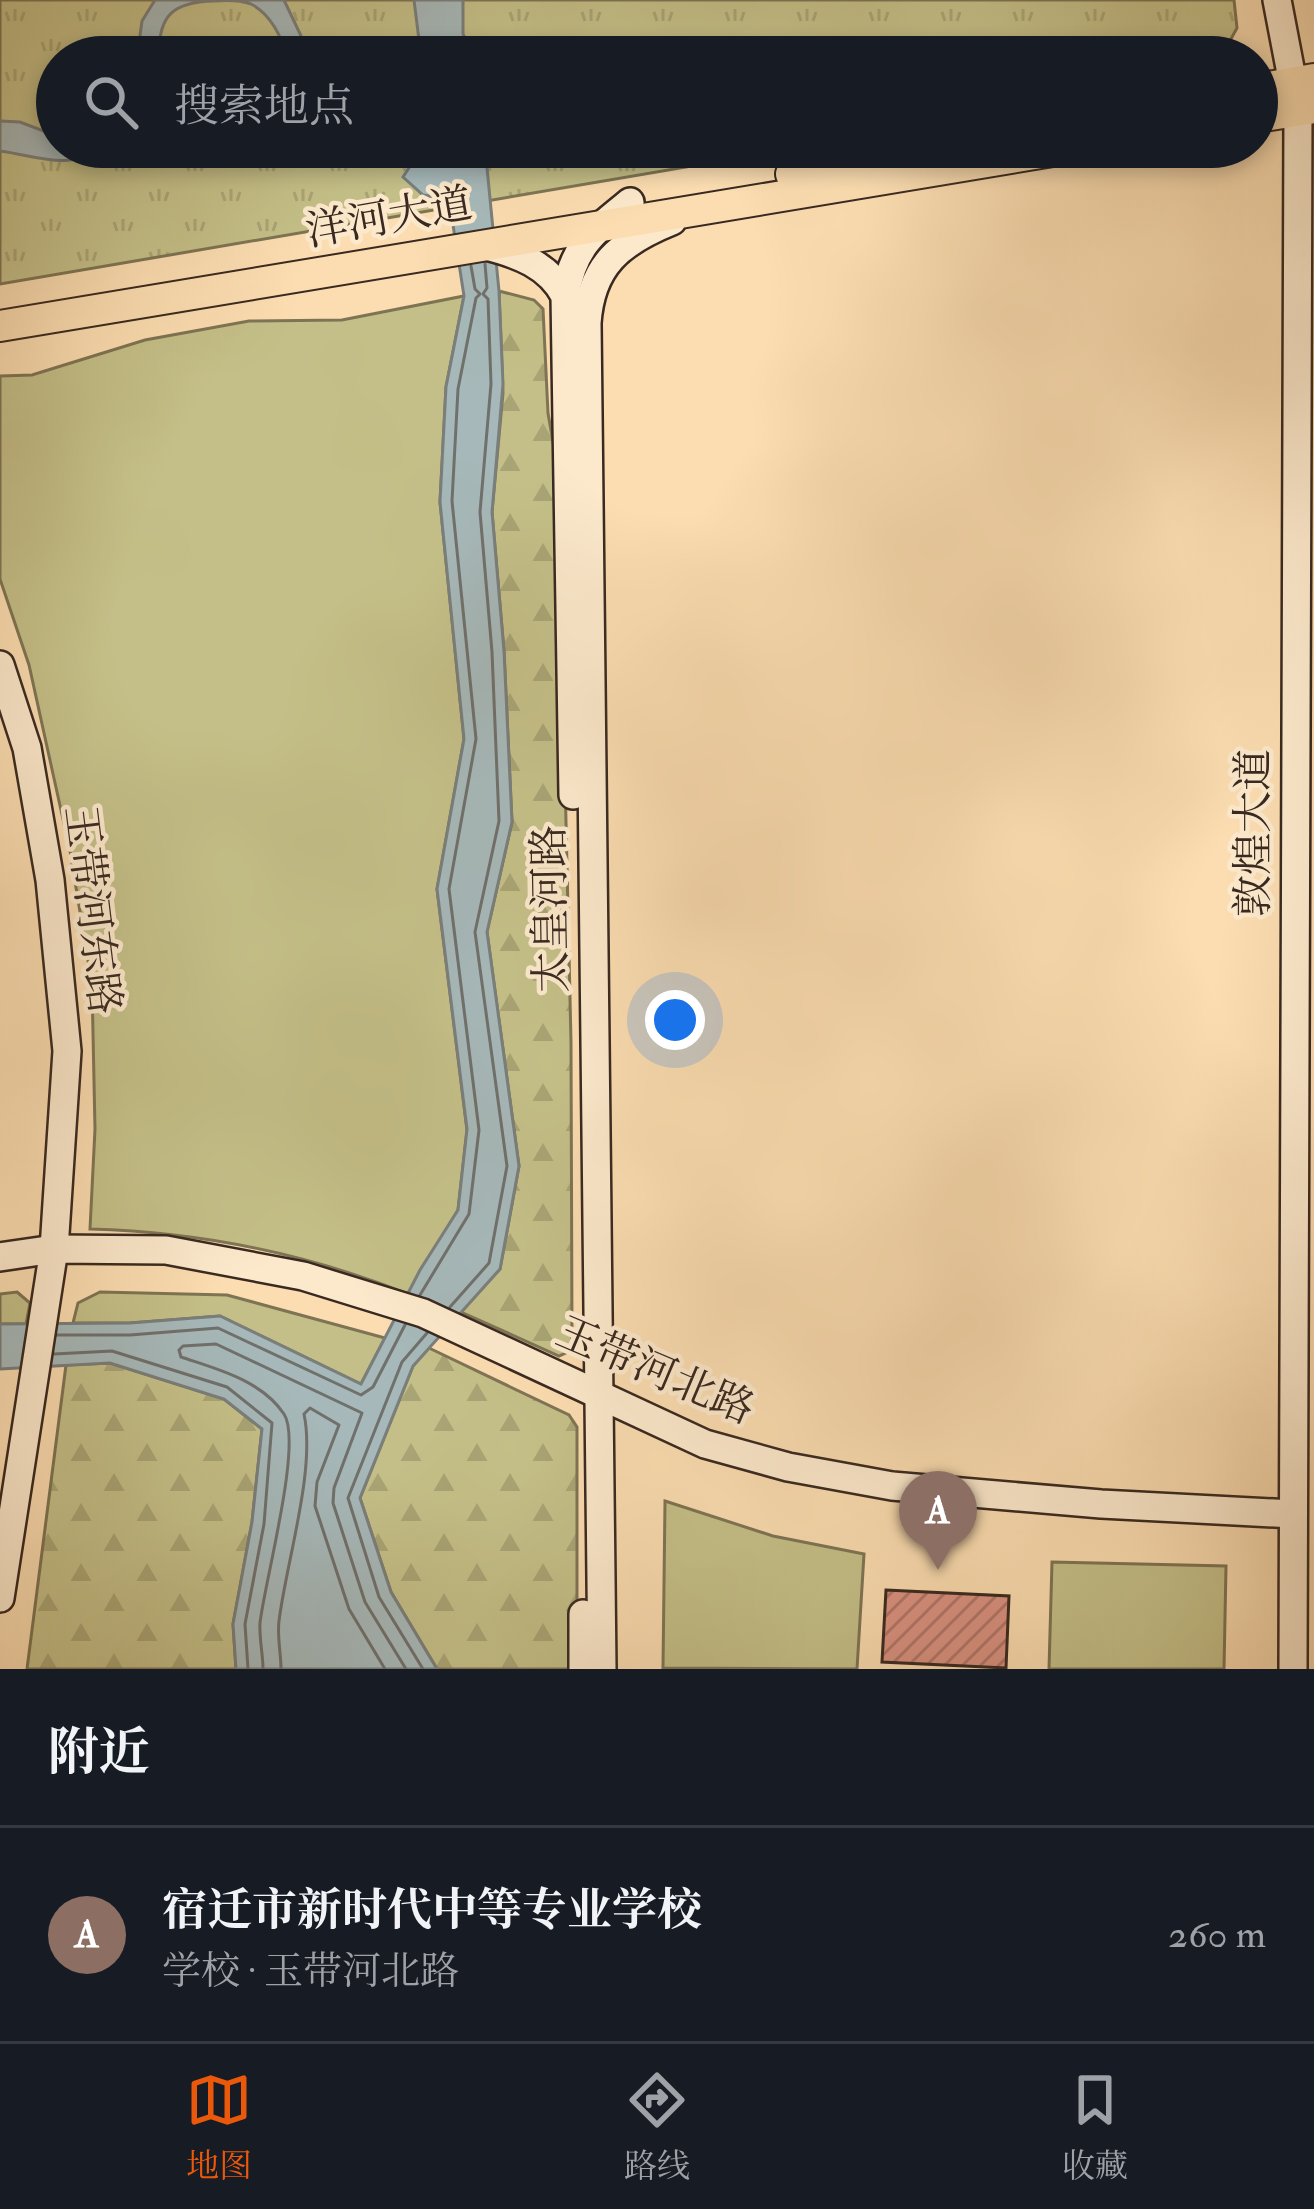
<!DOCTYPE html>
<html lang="zh">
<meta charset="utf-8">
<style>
body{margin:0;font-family:"IM FELL Double Pica","Noto Serif SC",serif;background:#20242c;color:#f1f3f6}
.you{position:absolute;left:675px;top:1020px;width:42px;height:42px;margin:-30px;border:9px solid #fff;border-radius:50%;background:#1a73e8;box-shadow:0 0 0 18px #1a73e833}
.badge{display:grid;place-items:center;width:78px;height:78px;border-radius:50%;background:#ea580c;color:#fff;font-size:39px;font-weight:700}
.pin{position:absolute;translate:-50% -99px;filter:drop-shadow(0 3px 6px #0008)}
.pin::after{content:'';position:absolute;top:63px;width:42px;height:36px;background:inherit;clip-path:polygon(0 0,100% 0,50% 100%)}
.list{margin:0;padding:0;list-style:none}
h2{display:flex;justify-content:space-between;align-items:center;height:156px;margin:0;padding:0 48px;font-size:51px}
h2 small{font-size:39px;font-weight:400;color:#9ea1a6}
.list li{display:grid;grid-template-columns:78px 1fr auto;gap:36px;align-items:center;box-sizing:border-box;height:216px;padding:0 48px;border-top:3px solid #363941}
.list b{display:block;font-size:45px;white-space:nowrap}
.list p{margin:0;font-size:39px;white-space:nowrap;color:#9ea1a6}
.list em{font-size:39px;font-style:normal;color:#9ea1a6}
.icon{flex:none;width:66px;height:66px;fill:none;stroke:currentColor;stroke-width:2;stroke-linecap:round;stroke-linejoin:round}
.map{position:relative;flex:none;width:1314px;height:1669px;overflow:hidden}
.search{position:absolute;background:#171b24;box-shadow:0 6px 18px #0003;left:36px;right:36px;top:36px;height:132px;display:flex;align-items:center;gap:30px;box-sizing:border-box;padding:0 42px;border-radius:66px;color:#9ea1a6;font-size:45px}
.sheet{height:372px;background:#171b24}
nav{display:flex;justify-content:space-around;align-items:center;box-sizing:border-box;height:168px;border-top:3px solid #363941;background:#171b24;font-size:33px;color:#9ea1a6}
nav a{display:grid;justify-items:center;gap:6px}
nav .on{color:#ea580c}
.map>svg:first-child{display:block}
</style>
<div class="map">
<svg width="1314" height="1669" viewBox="0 0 1314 1669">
<defs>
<pattern id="forest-firs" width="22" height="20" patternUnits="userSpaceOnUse" patternTransform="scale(3)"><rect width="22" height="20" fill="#c4bf88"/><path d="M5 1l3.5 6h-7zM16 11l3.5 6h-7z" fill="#a9a475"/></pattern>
<pattern id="park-tufts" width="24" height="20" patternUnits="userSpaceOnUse" patternTransform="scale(3)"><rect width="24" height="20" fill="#c4bf88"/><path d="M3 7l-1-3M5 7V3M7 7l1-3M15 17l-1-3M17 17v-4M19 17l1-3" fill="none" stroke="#a9a475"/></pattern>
<pattern id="building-hatch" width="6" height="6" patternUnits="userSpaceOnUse" patternTransform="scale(3)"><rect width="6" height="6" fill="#d99181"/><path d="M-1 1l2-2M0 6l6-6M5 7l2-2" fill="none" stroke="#b17669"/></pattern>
</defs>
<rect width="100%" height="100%" fill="#fbddb1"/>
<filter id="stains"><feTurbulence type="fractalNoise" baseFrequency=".00167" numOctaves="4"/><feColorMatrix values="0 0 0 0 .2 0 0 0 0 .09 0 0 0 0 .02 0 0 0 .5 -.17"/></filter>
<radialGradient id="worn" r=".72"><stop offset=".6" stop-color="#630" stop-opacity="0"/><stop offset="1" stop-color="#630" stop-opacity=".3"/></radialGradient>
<g fill="#c4bf88" stroke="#7e7454" stroke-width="3">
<path d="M464 296 446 387 440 502 464 739 437 889 467 1130 458 1210 408 1294C305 1253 201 1232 90 1229L95 1129 92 985 70 851 29 665 0 579V376L32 375 145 340 249 321 342 320Z"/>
<path d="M17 1292 30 1303 26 1324H0V1294Z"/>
<path d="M100 1292 227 1295 385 1338 361 1384 220 1316 130 1323H73L78 1303Z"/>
<path d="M665 1501 773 1536 864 1554 857 1669 663 1668Z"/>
<path d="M1052 1562 1226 1566 1224 1669H1049Z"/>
</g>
<g fill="url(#forest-firs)" stroke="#7e7454" stroke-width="3">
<path d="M499 291 534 300 543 309 548 413 558 471 571 1042 572 1336 570 1351 559 1356 461 1312 500 1269 519 1166 487 932 512 822 504 651 492 512 503 393Z"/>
<path d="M429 1348 569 1415 577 1427V1669H437L391 1592 360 1498 413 1366Z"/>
<path d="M110 1363 224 1399 262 1429 252 1522 233 1624 236 1669H27L66 1365Z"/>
</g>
<path fill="url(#park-tufts)" stroke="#7e7454" stroke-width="3" d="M0 0H1234L1237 28 1221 57H57V147H803L0 284Z"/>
<g fill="#a6b8b9" stroke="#7a7f7c" stroke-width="3">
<path d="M155 0H284L311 57H288C281 37 271 14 251 4 240 0 226 0 214 1 173 2 158 15 159 57H137L142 21Z"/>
<path d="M414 0H463V34L474 57H406L420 48Z"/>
<path d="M0 121 20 122 57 136V147H107C65 171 43 157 0 151Z"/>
<path d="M415 147H485L499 291 503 384 492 512 504 651 512 822 487 932 519 1166 500 1269 413 1366 360 1498 391 1592 437 1669H236L233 1624 252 1522 262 1429 224 1399 110 1363 0 1369V1324L130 1323 220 1316 361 1384 420 1270 458 1210 467 1129 437 889 464 739 440 502 446 387 464 296 449 199 423 195 403 177 416 157Z"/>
</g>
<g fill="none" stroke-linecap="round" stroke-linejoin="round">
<g stroke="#70706c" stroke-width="3">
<path d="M420 1295 469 1214 479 1130 449 889 476 739 452 501 458 389 476 298 480 294 475 289 471 266"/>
<path d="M450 1307 489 1263 507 1166 475 932 499 821 492 652 480 512 491 384 488 299 483 294 487 288 485 264"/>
<path d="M57 1335H130L218 1328 361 1395 373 1387 405 1325"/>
<path d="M54 1354 112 1351 227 1387 272 1423 264 1524 245 1624 248 1669"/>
<path d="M263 1669C263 1654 259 1638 260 1623 264 1584 303 1443 284 1414 261 1380 217 1369 181 1357L179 1350 183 1346 216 1344 362 1413 334 1488 333 1503 365 1602 406 1669"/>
<path d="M281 1669C281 1653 277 1637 279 1621 286 1563 316 1470 304 1414L310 1408 339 1425 317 1482 315 1506 349 1609 385 1669"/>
<path d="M423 1669 379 1597 348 1498 402 1362 427 1333"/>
</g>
</g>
<path fill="url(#building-hatch)" stroke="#392920" stroke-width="3" d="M886 1590 1009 1596 1006 1668 882 1662Z"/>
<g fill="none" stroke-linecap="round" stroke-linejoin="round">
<g stroke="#392920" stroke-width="32">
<g id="secondary">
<path d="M1277 0 1298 110 1293 1669"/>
<path d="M486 246C518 254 549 265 565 296L573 795"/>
<path d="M565 296C573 246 593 232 630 202"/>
<path d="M0 665 27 748 50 880 67 1051 54 1249 0 1598"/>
<path d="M0 1257 54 1249 166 1250 303 1276 423 1313 705 1444 788 1467 892 1486 1101 1504 1293 1514"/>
<path d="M583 1669V1614"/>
<path d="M602 1669 587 323C591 265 620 242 672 221"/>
</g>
</g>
<g stroke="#392920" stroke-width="34">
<g id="primary">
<path d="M1257 89 1314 79"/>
<path d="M1257 117 1314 108"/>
<path d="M791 174 939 147"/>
<path d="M0 326 1077 147"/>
</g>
</g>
<use href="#secondary" stroke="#fce9cc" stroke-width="27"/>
<use href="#primary" stroke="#fbddb1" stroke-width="30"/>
</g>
<g text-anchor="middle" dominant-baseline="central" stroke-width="9" stroke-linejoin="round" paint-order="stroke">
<g font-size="42" fill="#392920" stroke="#fce9cc">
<text transform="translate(389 218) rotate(-10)">洋河大道</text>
<text transform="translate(1254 833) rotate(-90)">敦煌大道</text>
<text transform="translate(551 909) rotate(-91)">太皇河路</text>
<text transform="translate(92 910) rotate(83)">玉带河东路</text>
<text transform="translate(655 1371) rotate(23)">玉带河北路</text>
</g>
</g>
<rect width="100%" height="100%" filter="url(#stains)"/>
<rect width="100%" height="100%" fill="url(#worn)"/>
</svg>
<div class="you"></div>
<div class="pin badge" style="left:938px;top:1570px;background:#8d6e63">A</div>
<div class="search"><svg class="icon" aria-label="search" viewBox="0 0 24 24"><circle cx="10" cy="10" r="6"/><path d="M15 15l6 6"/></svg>搜索地点</div>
</div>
<section class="sheet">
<h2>附近<small></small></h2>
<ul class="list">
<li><span class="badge" style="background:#8d6e63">A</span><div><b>宿迁市新时代中等专业学校</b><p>学校 · 玉带河北路</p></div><em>260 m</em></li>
</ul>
</section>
<nav>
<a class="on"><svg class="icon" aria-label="map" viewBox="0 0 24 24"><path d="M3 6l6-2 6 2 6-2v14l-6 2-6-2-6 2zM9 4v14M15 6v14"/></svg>地图</a>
<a><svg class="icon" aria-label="directions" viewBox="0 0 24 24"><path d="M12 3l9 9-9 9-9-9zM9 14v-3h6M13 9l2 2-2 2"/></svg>路线</a>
<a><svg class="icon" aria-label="saved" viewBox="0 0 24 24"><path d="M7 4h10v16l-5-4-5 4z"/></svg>收藏</a>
</nav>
